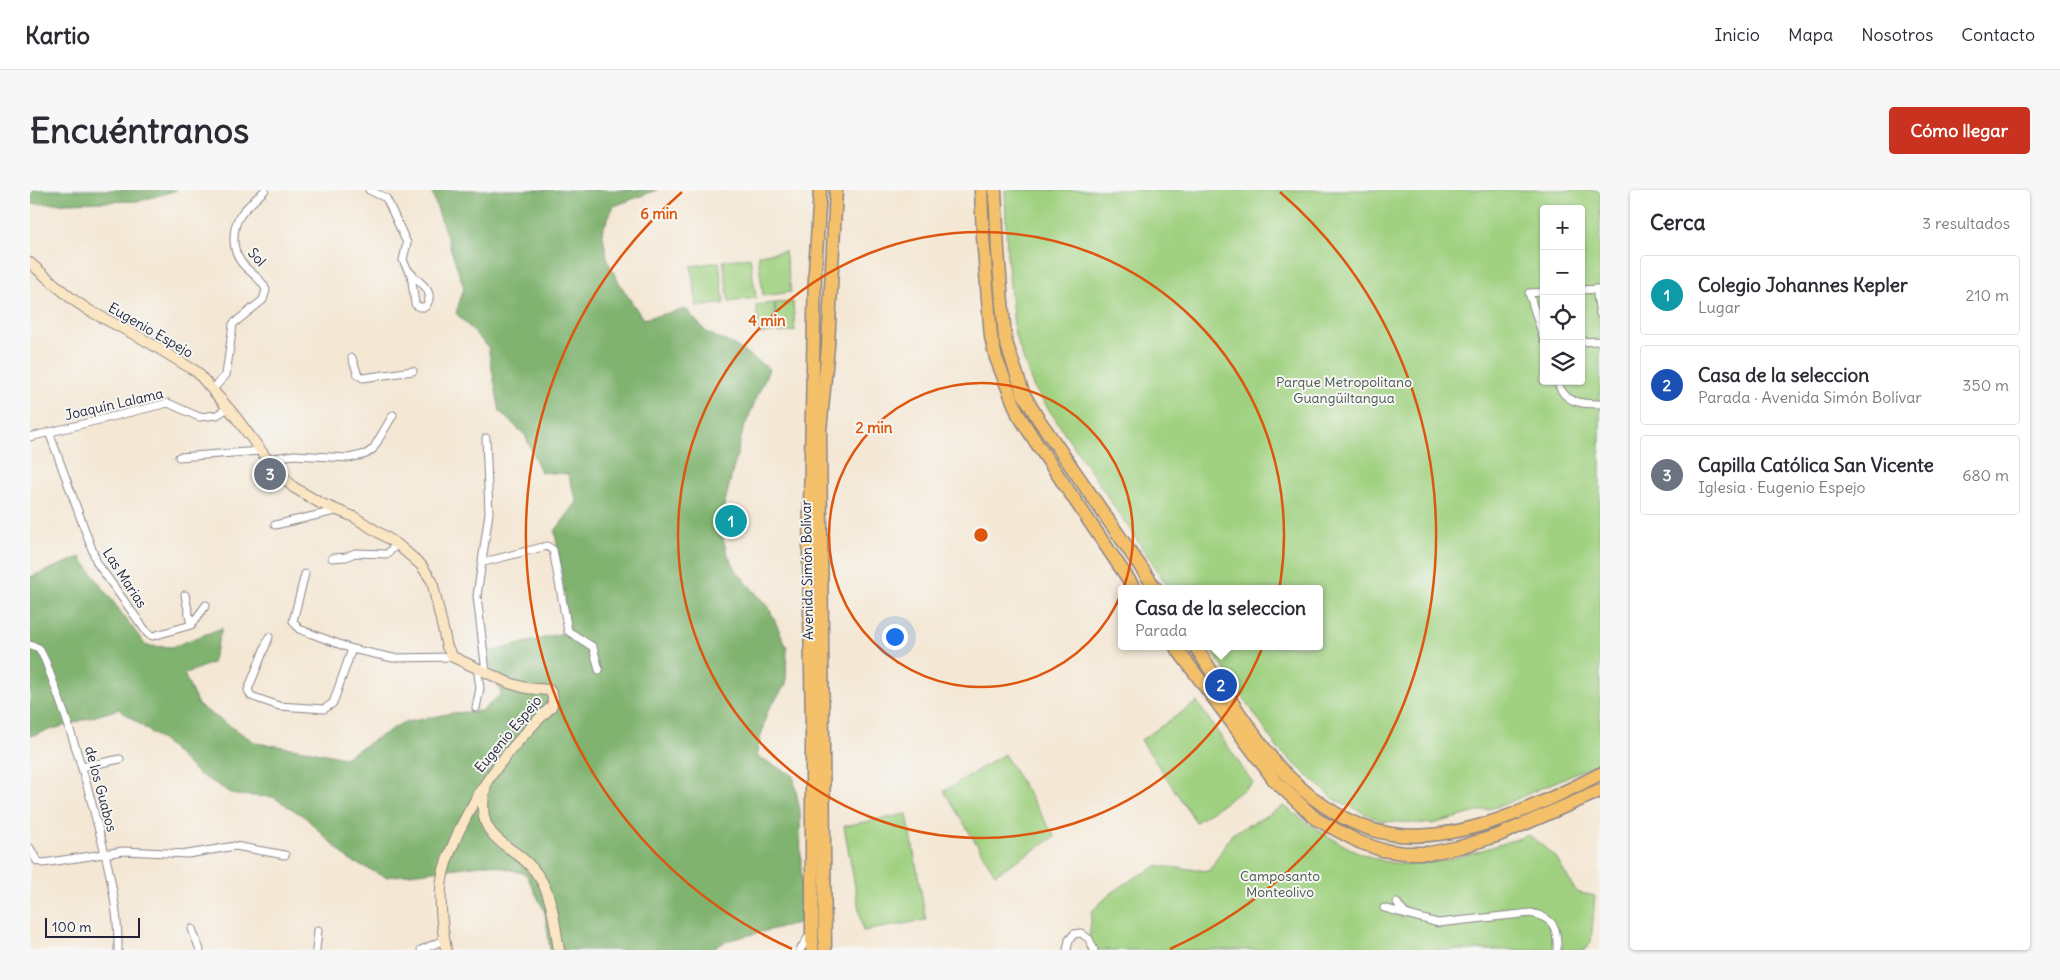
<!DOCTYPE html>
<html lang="es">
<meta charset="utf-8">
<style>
body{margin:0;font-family:Delius,sans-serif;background:#f7f7f7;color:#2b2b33}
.controls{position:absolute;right:15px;top:15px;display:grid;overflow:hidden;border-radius:5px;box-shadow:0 1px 4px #0004}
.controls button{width:45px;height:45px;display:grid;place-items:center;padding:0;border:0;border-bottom:1px solid #e1e1e2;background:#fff;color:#2b2b33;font:25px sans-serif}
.scale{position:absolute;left:15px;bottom:12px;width:95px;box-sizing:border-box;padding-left:5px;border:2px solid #22223b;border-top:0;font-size:14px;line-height:18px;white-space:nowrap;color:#22223b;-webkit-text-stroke:4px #f6f6f2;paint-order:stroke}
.you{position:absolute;left:864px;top:446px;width:18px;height:18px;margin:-12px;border:4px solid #fff;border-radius:50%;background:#1a73e8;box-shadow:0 0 0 8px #1a73e833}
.badge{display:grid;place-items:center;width:32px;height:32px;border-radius:50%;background:#c8321e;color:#fff;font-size:16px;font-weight:700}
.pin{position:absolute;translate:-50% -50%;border:2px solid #fff;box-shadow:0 1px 5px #0006}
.popup{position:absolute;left:1088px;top:395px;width:205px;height:65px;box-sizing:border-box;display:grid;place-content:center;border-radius:5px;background:#fff;filter:drop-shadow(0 1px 4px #0005);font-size:16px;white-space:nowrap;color:#7c7c81}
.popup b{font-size:19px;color:#2b2b33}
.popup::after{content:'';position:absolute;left:50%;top:100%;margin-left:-10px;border:10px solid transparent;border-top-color:#fff}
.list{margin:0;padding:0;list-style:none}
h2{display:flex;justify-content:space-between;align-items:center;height:65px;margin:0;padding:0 20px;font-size:21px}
h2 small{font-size:16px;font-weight:400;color:#7c7c81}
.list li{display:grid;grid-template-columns:32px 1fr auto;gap:15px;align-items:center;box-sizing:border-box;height:80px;margin:0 10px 10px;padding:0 10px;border:1px solid #e1e1e2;border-radius:5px}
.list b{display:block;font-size:19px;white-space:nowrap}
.list p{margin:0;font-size:16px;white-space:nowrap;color:#7c7c81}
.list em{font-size:16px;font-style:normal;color:#7c7c81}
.icon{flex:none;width:28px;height:28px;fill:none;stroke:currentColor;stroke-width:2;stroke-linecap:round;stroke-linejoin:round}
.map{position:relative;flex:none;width:1570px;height:760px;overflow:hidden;border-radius:5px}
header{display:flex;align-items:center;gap:30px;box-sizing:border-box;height:70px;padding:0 25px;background:#fff;border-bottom:1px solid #e1e1e2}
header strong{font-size:24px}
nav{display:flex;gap:28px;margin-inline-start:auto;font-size:18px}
.intro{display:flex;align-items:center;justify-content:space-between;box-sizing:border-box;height:120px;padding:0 30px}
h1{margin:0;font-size:35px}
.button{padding:12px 22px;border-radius:5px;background:#c8321e;color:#fff;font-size:18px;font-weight:700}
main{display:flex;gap:30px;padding:0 30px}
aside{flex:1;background:#fff;border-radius:5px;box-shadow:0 1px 4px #0004}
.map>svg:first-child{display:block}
</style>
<header>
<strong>Kartio</strong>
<nav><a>Inicio</a><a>Mapa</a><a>Nosotros</a><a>Contacto</a></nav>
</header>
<div class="intro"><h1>Encuéntranos</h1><a class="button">Cómo llegar</a></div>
<main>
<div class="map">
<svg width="1570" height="760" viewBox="0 0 1570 760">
<rect width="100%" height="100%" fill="#f6f6f2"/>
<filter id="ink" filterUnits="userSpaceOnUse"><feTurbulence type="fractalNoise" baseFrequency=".02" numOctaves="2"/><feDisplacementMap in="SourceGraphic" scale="10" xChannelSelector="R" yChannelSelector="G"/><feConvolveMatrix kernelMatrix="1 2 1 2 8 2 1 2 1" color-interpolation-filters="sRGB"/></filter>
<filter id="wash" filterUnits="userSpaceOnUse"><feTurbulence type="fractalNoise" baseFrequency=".0096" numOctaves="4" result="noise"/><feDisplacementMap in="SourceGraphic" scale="20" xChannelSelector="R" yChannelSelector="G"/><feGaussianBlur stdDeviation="1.12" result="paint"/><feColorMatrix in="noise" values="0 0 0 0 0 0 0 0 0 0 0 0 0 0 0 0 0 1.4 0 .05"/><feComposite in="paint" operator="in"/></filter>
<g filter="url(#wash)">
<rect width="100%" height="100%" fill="#f4e7d4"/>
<g fill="#a0d181" stroke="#617a5e" fill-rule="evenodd">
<path d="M975 0H1570V572L1473 615 1402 634 1351 631 1304 609 1248 559 1179 456H1290V399H1140L1003 196 985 145 977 65ZM1514 19H1551V191H1514Z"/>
<path d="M755 61 761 102 733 106 728 65Z"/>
<path d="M720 67 726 108 699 112 693 71Z"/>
<path d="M689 72 694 113 667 117 661 76Z"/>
<path d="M763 112 765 141 748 143 745 113Z"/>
<path d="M744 113 746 142 729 144 726 115Z"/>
<path d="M1167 512 1223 593 1166 632 1111 550Z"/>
<path d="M974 564 1025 647 965 684 914 601Z"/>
<path d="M1254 616C1282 636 1311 657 1343 668 1394 686 1451 659 1499 645L1526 667 1546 702 1565 706 1561 752 1555 760H1058L1062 721 1080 704 1104 688 1128 676 1179 681 1202 644Z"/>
<path d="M877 624 896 730 833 741 814 636Z"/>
</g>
<g fill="#80b36f" stroke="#516a55">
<path d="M0 0H147L110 11 0 14Z"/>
<path d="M401 0H627L584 16 572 41 578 72 591 96 613 129 656 119 676 142 706 156 739 179 713 240 689 336 698 365 708 383 739 418 757 458 756 494 737 522 726 566 763 585 770 621 772 732 699 750 680 760H520L515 722 496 684 459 674 356 687 319 670 275 627 243 607 205 605 167 583 138 555 89 519 0 546V387L50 367 116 456 142 457 192 438 182 473 154 484 168 515 226 553 281 561 314 568 372 533 423 523 452 521 471 504 456 463 540 441 525 341 547 312 538 284 511 282 495 245 470 222 458 157 426 123 434 98Z"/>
</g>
</g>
<g filter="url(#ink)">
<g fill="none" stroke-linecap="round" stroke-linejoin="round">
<g stroke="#8b8488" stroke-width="9">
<g id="street">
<path d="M339 0 356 8 359 14 377 53 373 70C375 75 378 81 382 84 391 94 407 102 395 117H389L385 114 381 84"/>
<path d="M1566 99 1570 124"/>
<path d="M1551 100 1570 99"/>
<path d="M1514 102 1499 103 1514 150"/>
<path d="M1551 152 1570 151"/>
<path d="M322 168 328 185 333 188 383 181"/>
<path d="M1527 191C1534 213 1550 214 1570 214"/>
<path d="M182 200 196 185 203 134 233 110 236 100C231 87 219 83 211 72 206 65 204 58 204 50 203 25 218 17 235 0"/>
<path d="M19 242 67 373 118 444 123 446 161 435 155 405"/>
<path d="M0 247 138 213 169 227 187 225 198 218"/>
<path d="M456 248 459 323 447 406 456 482"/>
<path d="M149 267 230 261"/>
<path d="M237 269 264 265 319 268 336 264 343 259 363 225"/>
<path d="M245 335 305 321"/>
<path d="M302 368 316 367 325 363 357 364 367 354"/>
<path d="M454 372 517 356 523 360 538 441 563 457 569 480"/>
<path d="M275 384 263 431 269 439 322 459 363 468 423 467"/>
<path d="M162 434 176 415"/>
<path d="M239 447 218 500 221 506 249 516 294 519 303 513 322 459"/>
<path d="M0 455 9 458 15 470C36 525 54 580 68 637 79 676 89 719 88 760"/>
<path d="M446 518 450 498 447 477"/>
<path d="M52 577 90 569"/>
<path d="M0 658 7 671 13 673 94 661 158 664 205 656 255 665"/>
<path d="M1367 713 1376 725"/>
<path d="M1354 718 1408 733 1501 723C1524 728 1528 738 1527 760"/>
<path d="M162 739 170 760"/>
<path d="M286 760 288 740"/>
<path d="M391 760 414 750"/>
<path d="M770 760 781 743"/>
<path d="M1037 760 1039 750 1044 744 1051 743 1059 749 1064 760"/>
</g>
</g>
<g stroke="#8b8488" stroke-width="12">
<g id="secondary">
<path d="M0 73 42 109 60 121 113 149 167 182 205 226 237 269 263 297 290 313 324 327 367 354 391 375 402 391 417 457 423 467 479 493 496 498 519 500C524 506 524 510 521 517 481 556 453 590 429 641 423 655 416 669 413 684 408 708 412 736 416 760"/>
<path d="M456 595C441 657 487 649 511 690 523 710 525 737 529 760"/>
</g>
</g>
<g stroke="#8b8488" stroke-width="15">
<g id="highway">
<path d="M951 0 953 46 961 147 966 168 988 224 1005 251 1105 399"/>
<path d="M965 0 968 61 975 149 993 203 1007 227 1126 399"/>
<path d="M1145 456 1245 591 1286 629 1329 652 1352 660 1374 663H1400L1430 657 1469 645 1570 601"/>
<path d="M1165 456C1186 488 1206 520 1229 551 1236 560 1242 570 1250 578 1274 603 1306 628 1340 639 1412 663 1507 617 1570 584"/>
<path d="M782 760V540L779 362 785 82 790 0"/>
<path d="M795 760 790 241 798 156 806 0"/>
</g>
</g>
<use href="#street" stroke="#fff" stroke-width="7"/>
<use href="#secondary" stroke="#fbe6c3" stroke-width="10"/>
<use href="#highway" stroke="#f4c16a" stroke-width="12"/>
</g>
</g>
<g fill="none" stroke="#de560e" stroke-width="2.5">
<circle cx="951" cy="345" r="152"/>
<circle cx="951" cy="345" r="303"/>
<path d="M762 759A455 455 0 0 1 652 2M1250 2A455 455 0 0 1 1140 759"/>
</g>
<g text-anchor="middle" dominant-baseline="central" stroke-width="4" stroke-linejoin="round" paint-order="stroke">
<g font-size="14" fill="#22223b" stroke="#f6f6f2">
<text transform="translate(227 67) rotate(47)">Sol</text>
<text transform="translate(121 140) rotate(30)">Eugenio Espejo</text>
<text transform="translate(84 214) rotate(-13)">Joaquín Lalama</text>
<text transform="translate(777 380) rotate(-91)">Avenida Simón Bolívar</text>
<text transform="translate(95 388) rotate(57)">Las Marias</text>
<text transform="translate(478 544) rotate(-50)">Eugenio Espejo</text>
<text transform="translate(71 599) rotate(75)">de los Guabos</text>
</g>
<g font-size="14" fill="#485750" stroke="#f6f6f2">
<text x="1314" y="192">Parque Metropolitano<tspan x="1314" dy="16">Guangüiltangua</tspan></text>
<text x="1250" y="686">Camposanto<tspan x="1250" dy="16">Monteolivo</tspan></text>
</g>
</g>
<circle cx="951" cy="345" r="8" fill="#de560e" stroke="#f6f6f2" stroke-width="2.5"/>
<g font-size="15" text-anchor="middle" font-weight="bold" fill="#de560e" stroke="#f6f6f2" stroke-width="4" stroke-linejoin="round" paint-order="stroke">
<text x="629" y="29">6 min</text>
<text x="737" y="136">4 min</text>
<text x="844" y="243">2 min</text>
</g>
</svg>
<div class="controls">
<button>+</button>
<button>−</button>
<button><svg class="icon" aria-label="locate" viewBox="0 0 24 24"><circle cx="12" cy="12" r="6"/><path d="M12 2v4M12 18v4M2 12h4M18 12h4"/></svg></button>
<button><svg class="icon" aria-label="layers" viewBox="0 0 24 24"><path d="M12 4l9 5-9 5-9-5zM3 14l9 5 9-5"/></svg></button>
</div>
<div class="scale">100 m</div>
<div class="you"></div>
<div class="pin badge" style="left:701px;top:331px;background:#0f9aa8">1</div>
<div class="pin badge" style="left:1191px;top:495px;background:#1a4fb4">2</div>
<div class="popup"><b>Casa de la seleccion</b>Parada</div>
<div class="pin badge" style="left:240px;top:284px;background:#6b7280">3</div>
</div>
<aside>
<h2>Cerca<small>3 resultados</small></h2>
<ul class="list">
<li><span class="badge" style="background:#0f9aa8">1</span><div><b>Colegio Johannes Kepler</b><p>Lugar</p></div><em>210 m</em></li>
<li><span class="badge" style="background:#1a4fb4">2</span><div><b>Casa de la seleccion</b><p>Parada · Avenida Simón Bolívar</p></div><em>350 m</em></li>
<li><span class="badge" style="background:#6b7280">3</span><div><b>Capilla Católica San Vicente</b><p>Iglesia · Eugenio Espejo</p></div><em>680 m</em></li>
</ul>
</aside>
</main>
